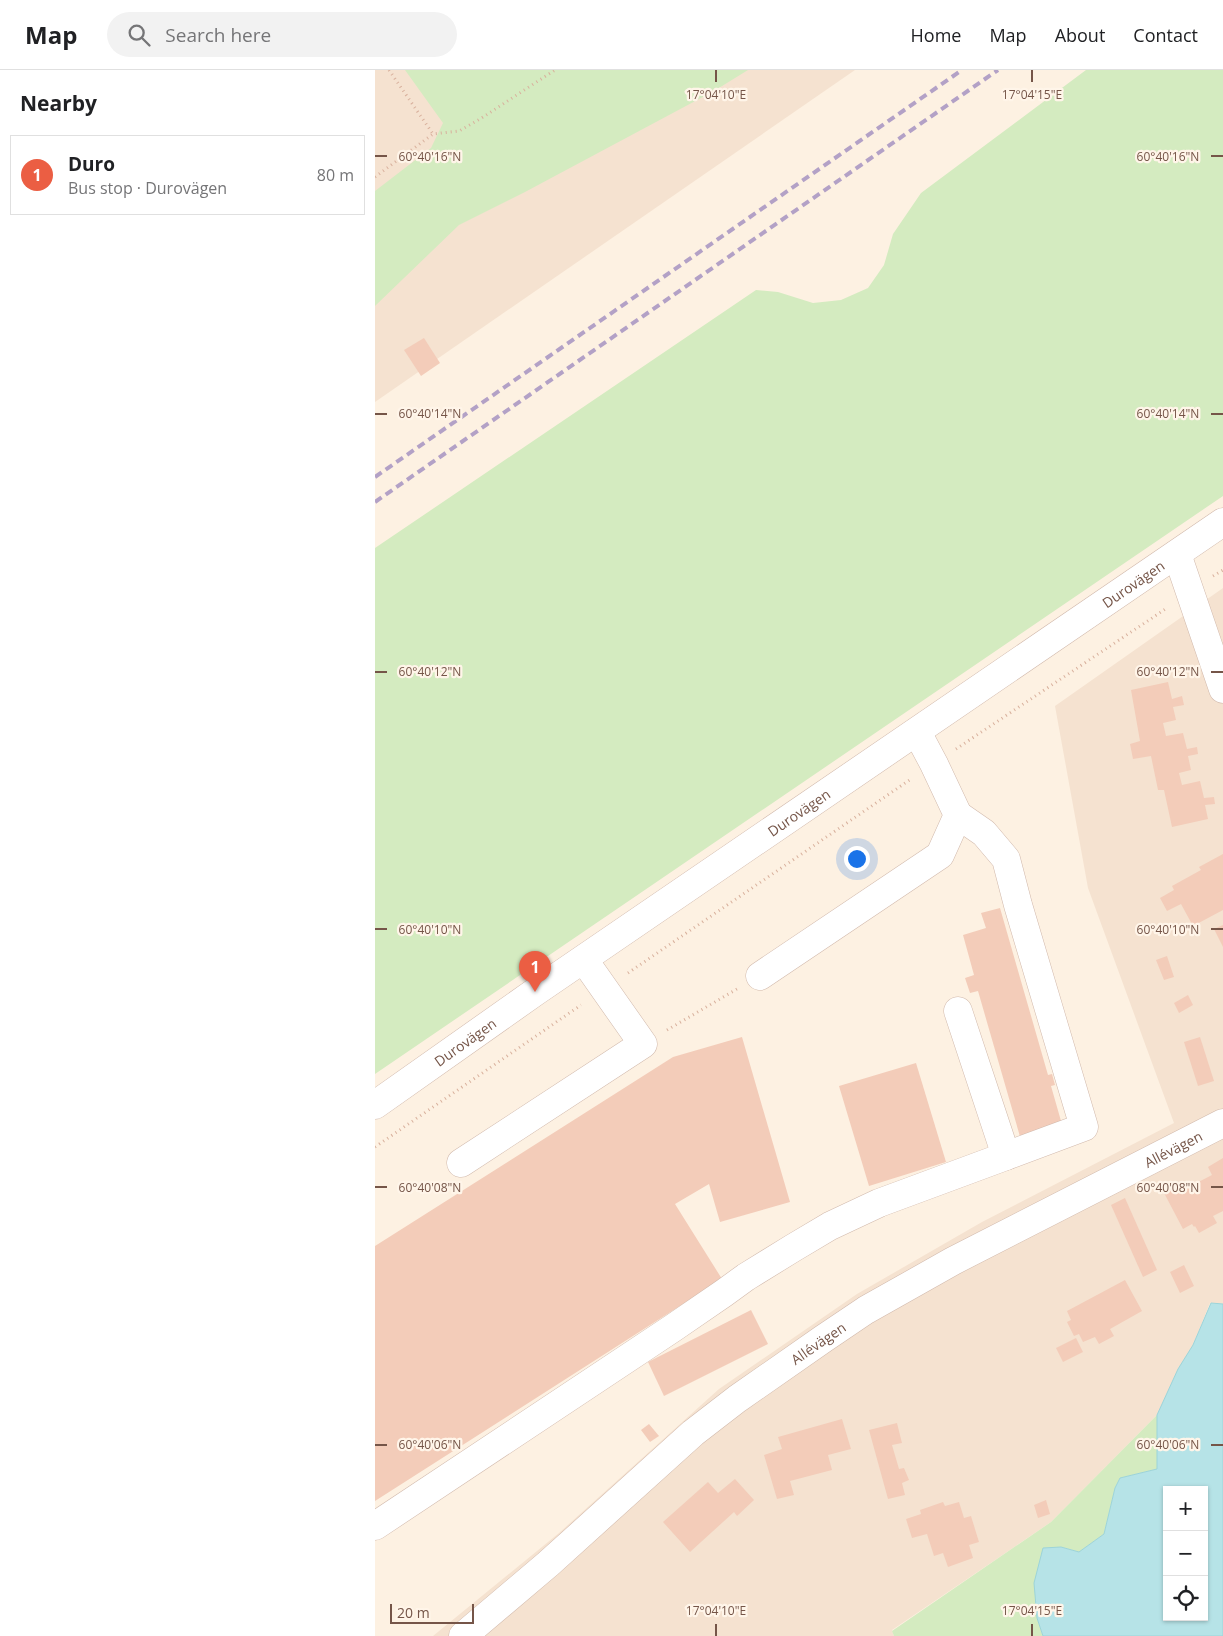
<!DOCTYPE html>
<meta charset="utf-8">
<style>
body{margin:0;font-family:"Open Sans",sans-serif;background:#f2f2f2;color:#202124}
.controls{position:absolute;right:15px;bottom:15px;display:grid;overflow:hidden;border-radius:0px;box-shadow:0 1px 4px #0004}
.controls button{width:45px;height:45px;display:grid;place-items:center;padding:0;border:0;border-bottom:1px solid #e0e0e0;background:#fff;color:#202124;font:25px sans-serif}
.scale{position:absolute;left:15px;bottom:12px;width:84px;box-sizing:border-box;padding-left:5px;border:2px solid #755548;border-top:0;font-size:14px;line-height:18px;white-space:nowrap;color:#755548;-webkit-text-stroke:4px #fff5e9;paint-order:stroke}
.you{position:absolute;left:481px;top:788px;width:18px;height:18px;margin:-12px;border:4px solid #fff;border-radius:50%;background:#1a73e8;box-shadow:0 0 0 8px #1a73e833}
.badge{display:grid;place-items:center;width:32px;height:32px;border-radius:50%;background:#eb5e43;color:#fff;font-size:16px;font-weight:700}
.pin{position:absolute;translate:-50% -41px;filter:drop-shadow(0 1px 2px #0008)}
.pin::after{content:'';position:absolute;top:26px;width:18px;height:15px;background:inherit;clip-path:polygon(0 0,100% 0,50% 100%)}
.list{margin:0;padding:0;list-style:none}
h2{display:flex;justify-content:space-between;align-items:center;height:65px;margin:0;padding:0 20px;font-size:21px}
h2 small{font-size:16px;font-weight:400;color:#757577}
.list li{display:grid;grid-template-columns:32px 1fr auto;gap:15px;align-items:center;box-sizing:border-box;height:80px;margin:0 10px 10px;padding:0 10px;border:1px solid #e0e0e0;border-radius:0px}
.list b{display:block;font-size:19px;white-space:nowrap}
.list p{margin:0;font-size:16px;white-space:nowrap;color:#757577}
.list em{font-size:16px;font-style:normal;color:#757577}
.icon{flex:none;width:28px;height:28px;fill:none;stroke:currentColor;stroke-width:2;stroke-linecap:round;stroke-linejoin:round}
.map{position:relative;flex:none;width:848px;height:1566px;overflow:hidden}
header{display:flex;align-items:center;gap:30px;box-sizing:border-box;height:70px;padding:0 25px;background:#fff;border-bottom:1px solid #e0e0e0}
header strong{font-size:24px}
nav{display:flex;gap:28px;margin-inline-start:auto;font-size:18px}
.search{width:350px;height:45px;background:#f2f2f2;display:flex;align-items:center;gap:12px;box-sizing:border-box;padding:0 18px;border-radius:28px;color:#757577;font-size:19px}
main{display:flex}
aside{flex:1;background:#fff}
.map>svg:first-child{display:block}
</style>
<header>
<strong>Map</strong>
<div class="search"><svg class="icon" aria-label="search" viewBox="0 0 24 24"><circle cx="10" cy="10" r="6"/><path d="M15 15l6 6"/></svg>Search here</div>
<nav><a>Home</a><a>Map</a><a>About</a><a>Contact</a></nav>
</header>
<main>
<aside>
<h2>Nearby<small></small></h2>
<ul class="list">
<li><span class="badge">1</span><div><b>Duro</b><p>Bus stop · Durovägen</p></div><em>80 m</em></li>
</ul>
</aside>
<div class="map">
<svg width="848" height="1566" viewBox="0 0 848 1566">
<rect width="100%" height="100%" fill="#fdf1e2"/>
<g fill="#f5e2d0">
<path d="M0 0H480L0 332Z"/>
<path d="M848 518V1234L835 1233 818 1275 803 1299 782 1345 676 1452 517 1560 519 1566H58L184 1463 344 1319 482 1224 607 1152 799 1053 713 818 680 636Z"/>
</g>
<g fill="#d4ebc0">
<path d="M30 0H373L339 21 150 122 84 155 0 236V121L56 78 68 53Z"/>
<path d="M711 0H848V426L0 1004V478L381 220 403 222 438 233 466 230 493 218 509 195 518 164 546 123Z"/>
<path d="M782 1345V1399L745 1408 740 1418 729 1464 704 1482 686 1477 662 1548 668 1566H519L517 1561 676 1452Z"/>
</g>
<path fill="#b6e3e7" stroke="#9cd4d9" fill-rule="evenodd" d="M836 1233 848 1234V1566H668L662 1548 659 1513 668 1478 686 1477 704 1482 729 1464 740 1418 745 1408 782 1399V1345L803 1299 818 1275ZM792 1420H829V1547H792Z"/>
<g fill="#f3ccb9">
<path d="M49 268 65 293 46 306 29 280Z"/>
<path d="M793 612 797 629 807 626 809 635 798 637 801 650 788 653 791 666 808 663 812 679 822 677 823 684 813 686 816 700 804 703 807 715 825 711 829 728 839 727 840 734 830 735 833 749 797 757 789 720H783L776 686 758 689 755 674 765 671 756 620Z"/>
<path d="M848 784V840L818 856 806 834 792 841 785 828 799 820 797 816 826 800 824 797Z"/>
<path d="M625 838 673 1005 677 1004 680 1015 676 1016 688 1058 646 1070 603 921 595 923 590 908 599 905 588 865 611 858 606 843Z"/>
<path d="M848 855V877L839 859Z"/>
<path d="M792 886 799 907 789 910 781 890Z"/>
<path d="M813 925 818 935 804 943 799 933Z"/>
<path d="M367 967 415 1132 345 1152 334 1114 300 1134 347 1209 0 1431V1176L298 987Z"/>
<path d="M825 967 839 1011 823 1016 809 972Z"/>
<path d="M541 993 571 1092 494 1116 464 1016Z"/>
<path d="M848 1088V1141L838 1146 842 1153 824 1163 820 1156 819 1157 817 1154 808 1159 788 1121 800 1114 804 1122 837 1105 833 1097Z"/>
<path d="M750 1128 782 1200 768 1207 736 1135Z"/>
<path d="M809 1195 819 1216 805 1223 795 1202Z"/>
<path d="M750 1210 767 1241 735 1259 739 1266 724 1274 720 1267 708 1272 704 1264 699 1266 692 1252 696 1250 692 1241Z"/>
<path d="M376 1240 393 1274 289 1326 273 1292Z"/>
<path d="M701 1268 708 1282 688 1292 681 1278Z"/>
<path d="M467 1349 476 1379 453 1385 457 1400 415 1411 419 1425 402 1429 389 1385 407 1379 403 1367Z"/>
<path d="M522 1353 527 1373 517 1375 524 1399 529 1398 534 1410 527 1413 530 1425 513 1429 494 1360Z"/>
<path d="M274 1354 284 1366 275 1372 266 1360Z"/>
<path d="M360 1409 379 1430 362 1446 359 1442 315 1482 288 1452 333 1412 343 1423Z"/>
<path d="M671 1430 675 1444 663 1448 659 1435Z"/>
<path d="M568 1432 570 1436 584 1432 589 1448 596 1446 604 1472 594 1475 598 1488 573 1497 568 1483 559 1486 552 1464 537 1468 531 1449 546 1444 545 1440Z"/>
</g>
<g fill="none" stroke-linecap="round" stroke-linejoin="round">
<g stroke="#d1b9ac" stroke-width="29">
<g id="minor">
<path d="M802 484 848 619"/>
<path d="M583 745 609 763 631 789 643 835 709 1057 631 1086"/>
<path d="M385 906 565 785 583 745 559 694 542 662"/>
<path id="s1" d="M0 1035 160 922 848 452"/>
<path d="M86 1093 268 974 209 890"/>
<path d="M0 1456 298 1258 349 1223 371 1207 418 1178 455 1156 504 1133 631 1086 583 941"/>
<path id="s2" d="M88 1566 173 1494 318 1363 362 1329 448 1269 491 1240 578 1191 848 1053"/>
</g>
</g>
<g stroke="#d8b09c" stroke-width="3" stroke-dasharray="1 4" stroke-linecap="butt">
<path d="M14 0 58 64"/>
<path d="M0 107 58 64 84 61 105 49 180 0"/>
<path d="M838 506 848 500"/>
<path d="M581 679 792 538"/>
<path d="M253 903 536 709"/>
<path d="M292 960 362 919"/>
<path d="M0 1077 206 935"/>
</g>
<use href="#minor" stroke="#fff" stroke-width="28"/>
<g stroke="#b3a1c6" stroke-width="4" stroke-dasharray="8 5" stroke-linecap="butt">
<path d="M0 407 587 0"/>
<path d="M0 432 623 0"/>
</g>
</g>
<path fill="none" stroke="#755548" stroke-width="2" d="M341 0V12M657 0V12M0 86H12M836 86H848M0 344H12M836 344H848M0 602H12M836 602H848M0 859H12M836 859H848M0 1117H12M836 1117H848M0 1375H12M836 1375H848M341 1554V1566M657 1554V1566"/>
<g text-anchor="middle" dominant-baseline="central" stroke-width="4.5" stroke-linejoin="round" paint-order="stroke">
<g font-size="14" fill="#755548" stroke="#fff5e9">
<text stroke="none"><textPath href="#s1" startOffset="920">Durovägen</textPath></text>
<text stroke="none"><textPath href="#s1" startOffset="515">Durovägen</textPath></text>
<text stroke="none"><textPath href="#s1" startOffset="110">Durovägen</textPath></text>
<text stroke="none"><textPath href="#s2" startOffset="866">Allévägen</textPath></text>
<text stroke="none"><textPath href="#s2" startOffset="461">Allévägen</textPath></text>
</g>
</g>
<g font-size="12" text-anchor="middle" fill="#755548" stroke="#fff5e9" stroke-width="4.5" stroke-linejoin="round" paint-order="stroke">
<text x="341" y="29">17°04'10"E</text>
<text x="657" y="29">17°04'15"E</text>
<text x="55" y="91">60°40'16"N</text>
<text x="793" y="91">60°40'16"N</text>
<text x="55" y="348">60°40'14"N</text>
<text x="793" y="348">60°40'14"N</text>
<text x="55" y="606">60°40'12"N</text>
<text x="793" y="606">60°40'12"N</text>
<text x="55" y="864">60°40'10"N</text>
<text x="793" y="864">60°40'10"N</text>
<text x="55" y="1122">60°40'08"N</text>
<text x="793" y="1122">60°40'08"N</text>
<text x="55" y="1379">60°40'06"N</text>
<text x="793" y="1379">60°40'06"N</text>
<text x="341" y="1545">17°04'10"E</text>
<text x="657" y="1545">17°04'15"E</text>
</g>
</svg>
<div class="controls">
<button>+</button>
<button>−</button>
<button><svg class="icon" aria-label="locate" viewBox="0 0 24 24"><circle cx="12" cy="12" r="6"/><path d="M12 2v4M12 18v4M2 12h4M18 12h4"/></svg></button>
</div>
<div class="scale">20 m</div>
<div class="you"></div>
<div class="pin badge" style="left:160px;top:922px">1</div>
</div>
</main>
